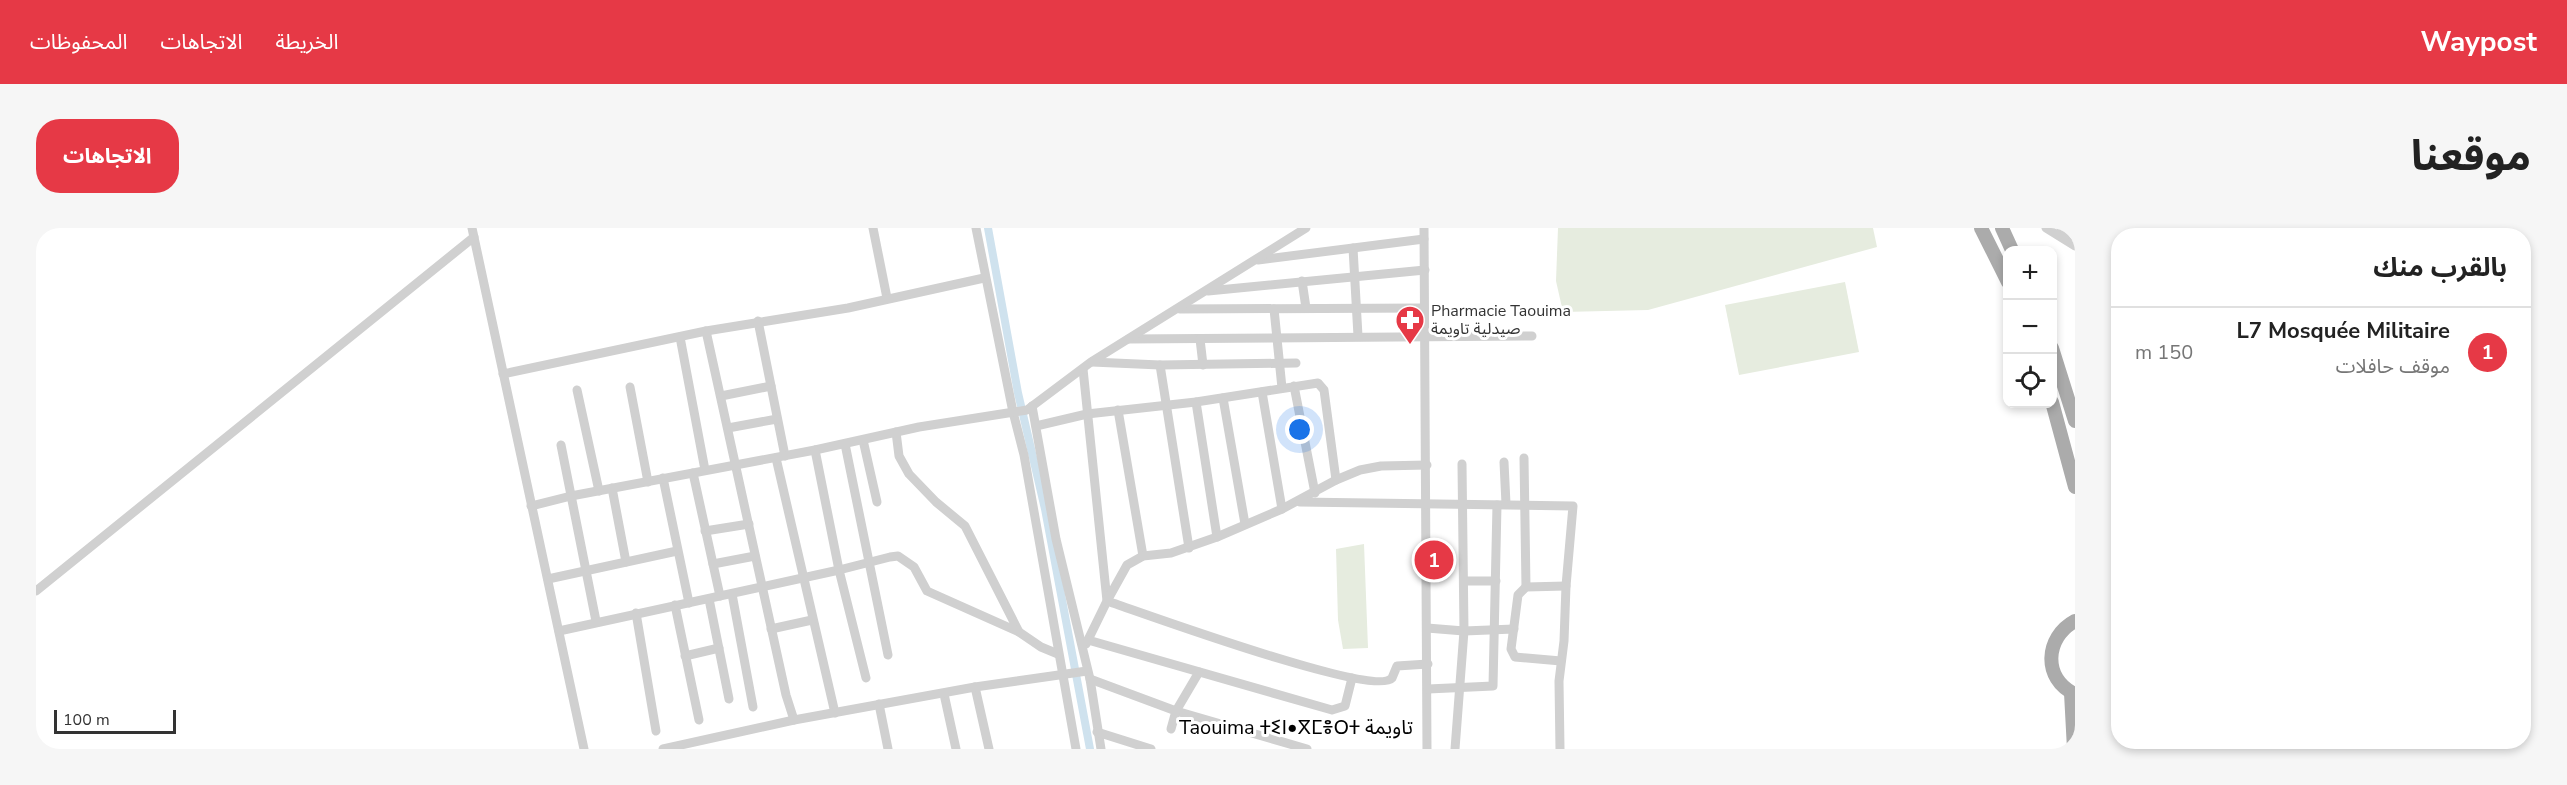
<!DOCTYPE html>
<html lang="ar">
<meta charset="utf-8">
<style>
body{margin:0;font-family:"Nunito Sans","Noto Sans Arabic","Noto Sans Tifinagh",sans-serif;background:#f6f6f6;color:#222;direction:rtl}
.controls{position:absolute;right:18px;top:18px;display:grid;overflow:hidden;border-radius:12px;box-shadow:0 3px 9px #0003}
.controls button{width:54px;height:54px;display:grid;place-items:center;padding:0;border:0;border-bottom:2px solid #e0e0e0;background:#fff;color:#222;font:30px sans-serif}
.scale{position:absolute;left:18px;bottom:15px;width:122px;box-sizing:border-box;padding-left:6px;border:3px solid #333;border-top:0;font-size:16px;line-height:21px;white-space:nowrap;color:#333;-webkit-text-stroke:4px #fff;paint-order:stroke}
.you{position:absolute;left:1264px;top:202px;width:21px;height:21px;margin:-15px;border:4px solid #fff;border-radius:50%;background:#1a73e8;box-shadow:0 0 0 9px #1a73e833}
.badge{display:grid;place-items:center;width:39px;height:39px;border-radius:50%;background:#e63946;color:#fff;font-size:20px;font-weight:700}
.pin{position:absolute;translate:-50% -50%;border:3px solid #fff;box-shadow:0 2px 6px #0006}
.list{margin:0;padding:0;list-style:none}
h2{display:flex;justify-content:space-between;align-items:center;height:78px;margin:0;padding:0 24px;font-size:26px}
h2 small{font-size:20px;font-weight:400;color:#767676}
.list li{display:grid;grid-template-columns:39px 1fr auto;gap:18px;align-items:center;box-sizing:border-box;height:90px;padding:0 24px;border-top:2px solid #e0e0e0}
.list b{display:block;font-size:22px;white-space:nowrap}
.list p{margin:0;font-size:20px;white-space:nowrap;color:#767676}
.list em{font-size:20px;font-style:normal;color:#767676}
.icon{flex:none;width:33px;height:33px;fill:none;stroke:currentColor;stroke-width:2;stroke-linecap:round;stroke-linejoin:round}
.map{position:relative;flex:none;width:2039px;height:521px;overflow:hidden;direction:ltr;border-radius:24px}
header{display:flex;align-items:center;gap:36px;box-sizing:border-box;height:84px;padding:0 30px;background:#e63946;color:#fff}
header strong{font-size:28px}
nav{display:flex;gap:33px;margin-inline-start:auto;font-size:21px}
.intro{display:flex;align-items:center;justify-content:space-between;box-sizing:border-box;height:144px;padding:0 36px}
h1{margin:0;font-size:42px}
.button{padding:15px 27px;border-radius:24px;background:#e63946;color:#fff;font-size:21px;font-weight:700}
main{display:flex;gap:36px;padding:0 36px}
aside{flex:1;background:#fff;border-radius:24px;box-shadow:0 3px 9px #0003}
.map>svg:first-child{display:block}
</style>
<header>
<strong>Waypost</strong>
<nav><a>الخريطة</a><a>الاتجاهات</a><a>المحفوظات</a></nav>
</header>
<div class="intro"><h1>موقعنا</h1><a class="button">الاتجاهات</a></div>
<main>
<aside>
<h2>بالقرب منك<small></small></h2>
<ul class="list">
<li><span class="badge">1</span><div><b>L7 Mosquée Militaire</b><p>موقف حافلات</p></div><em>150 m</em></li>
</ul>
</aside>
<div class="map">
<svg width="2039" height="521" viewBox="0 0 2039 521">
<rect width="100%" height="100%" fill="#fff"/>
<g fill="#e6ecdf">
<path d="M1522 0H1837L1841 19 1612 82 1527 84 1520 53Z"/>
<path d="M1809 54 1823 124 1703 147 1689 77Z"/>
<path d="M1328 316 1332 420 1307 421 1302 392 1300 321Z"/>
</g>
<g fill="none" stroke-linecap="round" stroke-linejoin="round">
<path stroke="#cfe2ee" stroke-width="8" d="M952 0 982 165 1009 281 1054 521"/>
<g stroke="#d0d0d0" stroke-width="9">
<path d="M436 0 548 521"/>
<path d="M837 0 851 70"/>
<path d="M940 0 977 184 988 227 1040 521"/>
<path d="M1388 0 1391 521"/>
<path d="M2010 0 2039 18"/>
<path d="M2025 0 2039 9"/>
<path d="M1317 20 1322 108"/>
<path d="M1222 32 1388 11"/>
<path d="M1266 53 1270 80"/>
<path d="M1172 63 1389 42"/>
<path d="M1144 81 1388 80"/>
<path d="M1238 81 1246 160"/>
<path d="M722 93 749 228"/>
<path d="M670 103 750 467 758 492"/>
<path d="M644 109 669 242"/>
<path d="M1093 111 1496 108"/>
<path d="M1164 111 1167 137"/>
<path d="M1056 134 1124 137 1260 135"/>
<path d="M1124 137 1153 320"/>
<path d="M1047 141 1071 373 1050 416"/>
<path d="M467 146 670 103 812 80 948 50"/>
<path d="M1258 158 1279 265"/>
<path d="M594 159 612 254"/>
<path d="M541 162 563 263"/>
<path d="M1226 164 1246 281"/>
<path d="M685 168 735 158"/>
<path d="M1187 170 1209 296"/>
<path d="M1160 174 1181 309"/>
<path d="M996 178 1020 311 1054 451 1065 521"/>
<path d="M1082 182 1107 328"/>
<path d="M1000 198 1051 186 1160 174 1282 155 1288 162 1300 252"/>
<path d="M692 200 741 191"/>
<path d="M860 204 863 228 873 246 900 274 929 298 983 404"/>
<path d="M827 212 841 274"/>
<path d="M809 216 852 427"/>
<path d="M525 217 560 393"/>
<path d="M740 230 799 485"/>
<path d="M1488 230 1490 359"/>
<path d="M1468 234 1470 276"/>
<path d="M1391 237 1345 238 1324 242 1300 252 1246 281 1181 309 1135 325 1107 328 1091 337 1071 373C1107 385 1338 470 1356 450L1361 438 1392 436"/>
<path d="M657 245 684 368"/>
<path d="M627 250 653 375"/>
<path d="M576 260 590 334"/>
<path d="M1264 274 1537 278 1530 358 1528 413 1523 453 1524 521"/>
<path d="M495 278 535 268 779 222 883 199 991 182 1055 134 1270 0"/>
<path d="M669 303 713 296"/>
<path d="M677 336 719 328"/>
<path d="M512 351 641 323"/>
<path d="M1428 353H1460"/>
<path d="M0 363 438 9"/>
<path d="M696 366 717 479"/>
<path d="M673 371 693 471"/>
<path d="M639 377 663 492"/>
<path d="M600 385 620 503"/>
<path d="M1391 400 1428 403 1478 401"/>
<path d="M735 401 776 392"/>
<path d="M523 403 803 342 779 222"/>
<path d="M1052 412 1296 482 1309 478 1316 450"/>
<path d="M649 428 683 420"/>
<path d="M1525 433 1479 429 1475 421 1482 367 1490 359 1530 358"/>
<path d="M830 450 803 342 854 329 862 328 878 339 891 363 983 404 1005 419 1022 426"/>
<path d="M1054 451 1140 483 1271 521"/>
<path d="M939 459 953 521"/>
<path d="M1392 461 1457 458 1461 277"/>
<path d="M908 466 920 521"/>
<path d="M843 476 852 521"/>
<path d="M1135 501 1140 483 1163 444"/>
<path d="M1061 504 1115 521"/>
<path d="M627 521 758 492 939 459 1051 443"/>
<path d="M1419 521 1428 403 1426 236"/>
</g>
<g stroke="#ababab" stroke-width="14">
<path d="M1945 0 1972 54"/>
<path d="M1966 0 1976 22"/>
<path d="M2016 120 2039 193"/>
<path d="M2016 174 2039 259"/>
<path d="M2039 393C2009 409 2006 451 2039 466"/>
<path d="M2035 465 2038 521"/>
</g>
</g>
<defs>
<g id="pharmacy-pin" transform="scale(1.5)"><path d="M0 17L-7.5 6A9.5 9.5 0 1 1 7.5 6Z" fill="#e63946" stroke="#fff"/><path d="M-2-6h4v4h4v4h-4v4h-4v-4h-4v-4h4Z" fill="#fff"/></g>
</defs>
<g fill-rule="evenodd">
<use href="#pharmacy-pin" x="1374" y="92"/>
</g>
<g text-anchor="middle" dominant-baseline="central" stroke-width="6" stroke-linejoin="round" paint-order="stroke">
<g font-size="16" fill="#333" stroke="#fff" text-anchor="start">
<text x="1395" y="83">Pharmacie Taouima<tspan x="1395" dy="18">صيدلية تاويمة</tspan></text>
</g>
<g font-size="20" fill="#000" stroke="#fff">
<text x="1260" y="499">Taouima ⵜⵉⵏ•ⴳⵎⴻⵔⵜ تاويمة</text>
</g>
</g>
</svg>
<div class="controls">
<button>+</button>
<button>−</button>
<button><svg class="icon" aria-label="locate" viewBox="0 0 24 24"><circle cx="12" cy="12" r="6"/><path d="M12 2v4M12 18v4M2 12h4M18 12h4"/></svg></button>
</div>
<div class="scale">100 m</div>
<div class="you"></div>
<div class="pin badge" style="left:1398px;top:332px">1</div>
</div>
</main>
